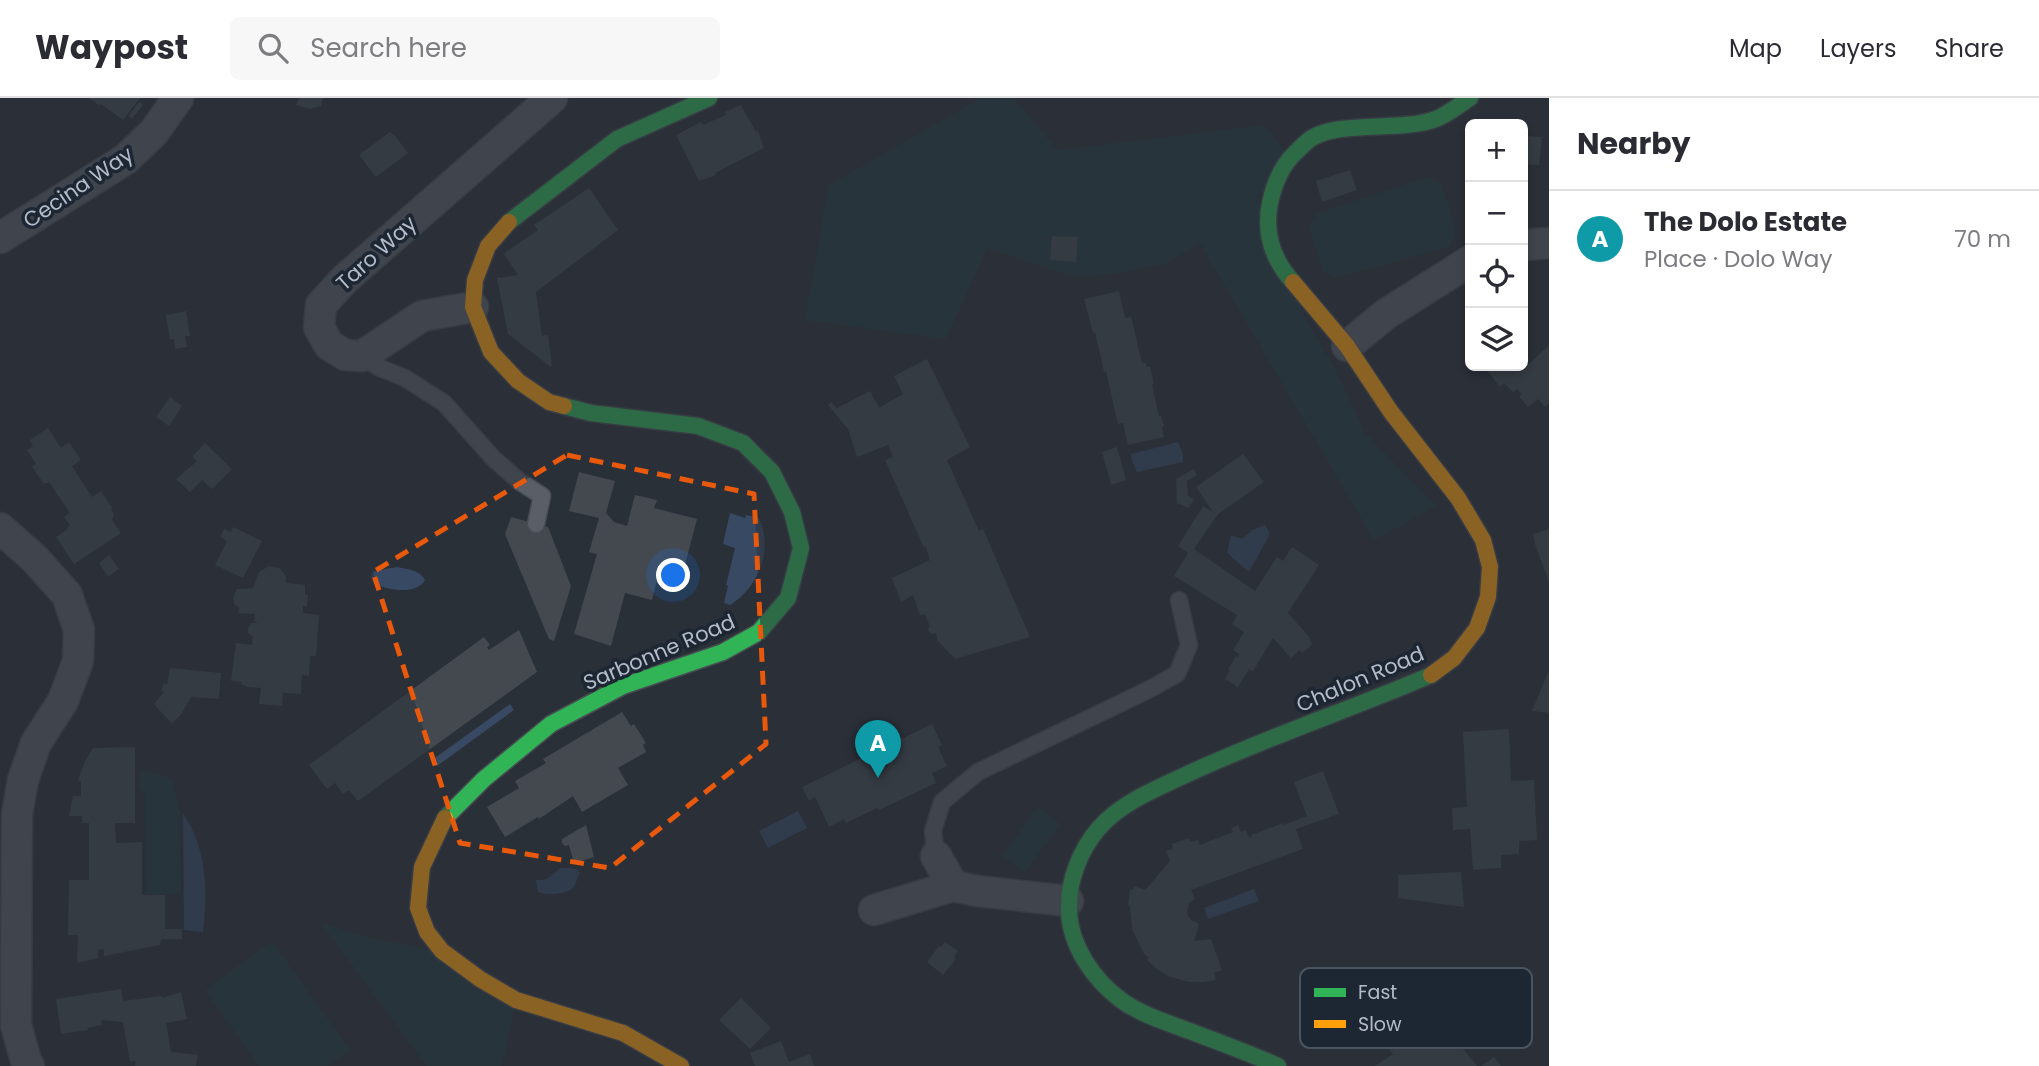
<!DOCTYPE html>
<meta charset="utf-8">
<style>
body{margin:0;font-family:Poppins,sans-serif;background:#f7f7f7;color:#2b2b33}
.controls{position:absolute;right:21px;top:21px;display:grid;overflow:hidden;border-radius:10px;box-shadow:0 4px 10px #0003}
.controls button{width:63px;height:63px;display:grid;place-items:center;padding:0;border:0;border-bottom:2px solid #e1e1e2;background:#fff;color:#2b2b33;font:35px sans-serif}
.you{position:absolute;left:674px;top:478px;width:24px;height:24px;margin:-18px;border:5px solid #fff;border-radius:50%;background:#1a73e8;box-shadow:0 0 0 10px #1a73e833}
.badge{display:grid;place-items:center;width:46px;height:46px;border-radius:50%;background:#d93025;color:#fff;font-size:23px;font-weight:700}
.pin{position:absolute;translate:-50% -58px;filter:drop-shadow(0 2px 4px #0008)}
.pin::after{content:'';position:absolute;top:37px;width:24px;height:21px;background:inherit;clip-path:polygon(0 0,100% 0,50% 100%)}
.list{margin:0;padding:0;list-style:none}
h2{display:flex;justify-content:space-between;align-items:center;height:91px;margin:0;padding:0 28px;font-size:30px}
h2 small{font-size:23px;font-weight:400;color:#7c7c81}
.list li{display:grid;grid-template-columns:46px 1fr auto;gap:21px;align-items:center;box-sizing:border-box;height:98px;padding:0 28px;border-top:2px solid #e1e1e2}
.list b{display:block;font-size:26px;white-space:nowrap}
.list p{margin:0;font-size:23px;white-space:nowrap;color:#7c7c81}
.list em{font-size:23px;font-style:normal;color:#7c7c81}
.icon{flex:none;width:38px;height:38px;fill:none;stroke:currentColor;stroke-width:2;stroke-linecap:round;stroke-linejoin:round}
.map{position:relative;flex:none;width:1549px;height:968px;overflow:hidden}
header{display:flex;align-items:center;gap:42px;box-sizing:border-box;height:98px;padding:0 35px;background:#fff;border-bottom:2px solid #e1e1e2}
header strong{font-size:33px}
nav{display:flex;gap:38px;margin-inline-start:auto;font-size:24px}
.search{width:490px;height:63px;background:#f7f7f7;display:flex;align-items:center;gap:18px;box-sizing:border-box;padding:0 24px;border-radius:10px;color:#7c7c81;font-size:26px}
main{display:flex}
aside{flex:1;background:#fff}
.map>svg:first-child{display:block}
</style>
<header>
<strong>Waypost</strong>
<div class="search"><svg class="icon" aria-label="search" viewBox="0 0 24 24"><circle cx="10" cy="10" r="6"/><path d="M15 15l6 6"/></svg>Search here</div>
<nav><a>Map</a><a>Layers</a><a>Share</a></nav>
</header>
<main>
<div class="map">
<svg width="1549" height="968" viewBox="0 0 1549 968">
<rect width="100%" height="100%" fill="#2a3038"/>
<g fill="#273a3e">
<path d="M981 0H1014L1057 52 1264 27 1290 60 1258 99 1305 220 1336 273 1365 335 1437 408 1374 442 1200 145 1167 165 1107 177 1071 178 987 150 946 241 805 222 829 87Z"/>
<path d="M1428 79 1442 86 1456 133 1449 149 1335 180 1323 173 1309 130 1318 115Z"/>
<path d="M141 672 171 680 180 714 181 796H146L145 695 139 691Z"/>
<path d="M1038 709 1060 726 1025 774 1002 758Z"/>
<path d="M321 825 373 841 442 853 516 902 502 968H427Z"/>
<path d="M272 843 350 952 328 968H259L205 892Z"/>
</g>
<g fill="#384963">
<path d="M1178 344 1183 357V364L1137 374 1132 363 1131 356Z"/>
<path d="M730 415 745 420 746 417 759 420C774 451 759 489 730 507L724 505 728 488 726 487 735 450 723 446Z"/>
<path d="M1265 427 1270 436 1249 474 1227 455 1231 437 1242 441 1252 432Z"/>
<path d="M397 469C407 471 420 472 425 482 416 498 385 492 372 484L371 477 374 473Z"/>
<path d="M510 606 514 612 437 668 432 662Z"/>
<path d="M798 713 807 730 768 750 759 733Z"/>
<path d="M183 716C207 749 208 795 203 834L184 832Z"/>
<path d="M560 770C567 770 576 768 580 775 577 780 576 787 572 791 565 796 546 798 538 794L536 782C549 783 551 777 560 770Z"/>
<path d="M1254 791 1259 803 1208 821 1204 810Z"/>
</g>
<g fill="#444950">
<path d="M89 0H140L123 22 101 6 100 8Z"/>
<path d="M299 0H323L321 8 310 11 296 7Z"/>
<path d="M140 3 143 7 132 21 128 18Z"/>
<path d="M741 7 756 34 758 33 764 50 715 75 716 77 699 83 676 37 701 24 703 27 721 19 726 17 725 14Z"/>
<path d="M390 34 396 39 408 55 376 79 359 57Z"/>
<path d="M1523 38 1542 39 1539 67 1523 66Z"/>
<path d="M1350 72 1357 92 1322 104 1316 83Z"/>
<path d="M589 90 618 132 536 194 542 238 548 237 552 269H551L508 236 497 180 518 177 504 156 506 154 538 132 534 127Z"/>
<path d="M1052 138 1078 139 1076 164 1050 162Z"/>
<path d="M1119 193 1125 220 1131 219 1142 265H1146L1147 269 1150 268 1154 286 1152 287 1159 318H1161L1164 328 1162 329 1164 339 1128 347 1123 325 1118 326 1106 273 1104 274 1095 234 1093 235 1084 201Z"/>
<path d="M186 213 190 238H185L187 249 175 251 174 241 170 242 166 217Z"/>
<path d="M1549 247V306L1545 309 1538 301 1528 309 1519 298 1522 296 1517 291 1513 294 1504 285 1500 289 1484 268H1521L1524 271Z"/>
<path d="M927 261 970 349 947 362 979 433 983 431 1030 539 955 561 938 543 936 535 930 536 928 530 930 529 925 516 920 517 913 497 901 504 892 480 930 462 926 449 924 450 885 362 893 359 888 347 857 359 848 331 828 307 831 304 837 310 870 293 879 310 903 296 894 278Z"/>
<path d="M170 299 182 308 169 328 156 319Z"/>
<path d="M48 330 61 350 69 344 81 362 72 368 92 399 101 393 112 410 111 411 114 416 112 422 121 435 74 466 56 439 68 431 67 430 70 427 64 419 70 415 49 384 44 386 32 369 36 366 27 352 33 348 30 342Z"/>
<path d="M205 345 232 371 212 391 202 382 190 394 176 381 197 363 192 359Z"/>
<path d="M1117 349 1126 382 1111 387 1102 354Z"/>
<path d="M1243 356 1264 384 1218 416 1194 451 1255 493 1277 459 1283 463 1292 449 1319 467 1288 515 1311 541 1309 542 1313 546 1302 555 1300 552 1291 560 1273 540 1253 573 1249 571 1238 589 1225 581 1230 572 1228 571 1236 558 1238 559 1239 556 1233 552 1244 534 1232 526 1237 517 1174 478 1188 455 1178 448 1203 408 1213 414 1196 389Z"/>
<path d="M1194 371 1197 377 1187 383 1188 398 1194 402 1188 410 1177 405 1176 381Z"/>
<path d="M579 374 615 383 606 415 614 424 627 428 635 397 657 402 654 410 697 421 682 478 659 474 652 502 625 495 611 548 574 536 597 456 589 454 599 420 569 413Z"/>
<path d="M511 419 548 429 571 488 554 543 549 541 505 436Z"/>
<path d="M233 429 262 443 243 480 215 467 227 443 220 439 224 431 231 434Z"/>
<path d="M1549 431V484L1535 446 1533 436Z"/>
<path d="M109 457 119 471 108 479 99 465Z"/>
<path d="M269 468 279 470 282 473 286 478V485L305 487V497H308L307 508H303V515L319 517 316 558H310L309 578 302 577 301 596 283 595 282 608 259 606 261 590 248 589 241 586 242 584 231 583 236 545 252 547 253 539 248 535V530L252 525H257V524H254L255 516 238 515 239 509 234 506 233 500 237 491 253 490 259 474Z"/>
<path d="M519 532 537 574 358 703 349 692 343 696 335 685 327 691 309 667 484 539 490 547 487 549 489 552Z"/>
<path d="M170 570 221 575 219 601 191 599 182 615 172 626 154 606 164 594 161 593 164 585 167 587Z"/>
<path d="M1549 572V615L1532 613Z"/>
<path d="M622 614 631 628 634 626 646 645 643 647 646 654 618 670 628 687 582 714 573 698 539 721 538 719 505 739 487 709 519 690 515 683 546 665 543 661Z"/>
<path d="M932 626 942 647 938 649 947 668 932 675 936 685 879 712 877 710 846 725 844 721 829 729 815 699 809 703 802 689Z"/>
<path d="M1509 631 1511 683 1534 682 1537 742 1519 743V756L1501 757V770L1473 772 1470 731 1453 732 1452 710 1467 709 1463 634Z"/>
<path d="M135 649V725H115L116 745 142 744V797H165V831H182V841H161L160 847 104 858V851L98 852V860L77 865 78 837H68L69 782H89V725H82V718H69L73 698H81V683H78L84 665 93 650Z"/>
<path d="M1323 673 1339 716 1296 731 1303 751 1191 792 1195 801 1189 805 1187 816 1191 822 1199 826 1194 843 1211 841 1222 872 1214 875 1216 882 1204 884H1189L1170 879 1158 872 1147 862 1149 860 1144 856 1132 831 1130 808H1128L1130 791 1133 792 1134 788 1145 792 1170 763 1166 753 1173 751 1172 746 1189 740 1191 744 1198 742 1200 747 1233 734 1231 730 1238 727 1241 734 1246 732 1249 740 1252 739 1251 737 1283 725 1284 727 1307 718 1294 684Z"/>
<path d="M586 727 594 759 574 765 569 747 565 748 562 745V741Z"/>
<path d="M1461 774 1464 809 1398 800V777Z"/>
<path d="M945 844 958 853 954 859 956 861 943 877 927 864 939 848 941 849Z"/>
<path d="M121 891 123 903 161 898 162 900 181 894 187 921 166 925 171 954 198 957 196 968H135L136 963 130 964 123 924 101 922 102 927 87 930 88 932 61 936 56 901Z"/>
<path d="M741 900 771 930 750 951 719 922Z"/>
<path d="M1421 928 1426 936 1432 932 1437 939 1431 943 1436 950 1449 943 1459 946 1477 968H1375L1393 956 1390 952 1403 943 1401 942Z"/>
<path d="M781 943 789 964 810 956 814 968H755L750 955Z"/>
<path d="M1494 959 1501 968H1481Z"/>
</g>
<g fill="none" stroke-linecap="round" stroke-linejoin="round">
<g stroke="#484c53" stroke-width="19">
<g id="lane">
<path d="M362 258 378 269 405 280 444 305 493 360 519 383 542 398 536 426"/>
<path d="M936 758 933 733 942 704 978 674 1148 592 1177 576 1189 547 1179 502"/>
</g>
</g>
<g stroke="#484c53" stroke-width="33">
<g id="street">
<path d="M0 140 126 61 154 34 178 0"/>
<path d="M1523 147 1549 145"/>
<path d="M473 209 422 218 362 258 345 257 329 247 319 229 321 207 345 181 552 0"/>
<path d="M1347 248 1386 216 1470 163"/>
<path d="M0 430 35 461 67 497 79 532 78 563 63 603 36 645 23 682 17 716 16 927 26 963 29 968"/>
<path d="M936 758 953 788 977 793 1068 803"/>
<path d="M874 812 953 788"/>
</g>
</g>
<g stroke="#484c53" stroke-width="19">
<g id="fast">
<path d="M509 124 617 41 709 0"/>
<path d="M1293 184C1273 162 1264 135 1270 105 1274 86 1281 68 1296 54 1301 50 1306 43 1312 40 1338 23 1400 33 1433 22 1446 18 1459 7 1470 0"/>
<path d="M445 720 484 681 551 626 623 588 723 554 759 534 788 500 801 450 792 414 772 374 743 345 698 328 591 315 564 308"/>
<path d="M1278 968C1247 954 1216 943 1184 931 1163 923 1140 916 1121 902 1094 882 1070 848 1069 813 1068 784 1079 753 1099 730 1120 706 1151 693 1179 680 1261 641 1347 613 1431 577"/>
</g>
</g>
<g stroke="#484c53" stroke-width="19">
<g id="slow">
<path d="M509 124 488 148 475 182 473 209 491 254 518 283 549 304 564 308"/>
<path d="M1293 184 1347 248 1391 314 1458 400 1483 442 1490 469 1488 499 1477 530 1454 560 1431 577"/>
<path d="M445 720 422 769 418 810 427 834 442 853 480 881 516 902 623 935 681 968"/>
</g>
</g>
<use href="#lane" stroke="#5a5e66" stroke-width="16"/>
<use href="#street" stroke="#5a5e66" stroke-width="30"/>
<use href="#fast" stroke="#30b455" stroke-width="16"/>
<use href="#slow" stroke="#ff9f0a" stroke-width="16"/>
</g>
<path d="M0 0H1549V968H0ZM567 357 754 396 766 646 610 770 460 745 373 474Z" fill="#2a3038" fill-opacity=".55" fill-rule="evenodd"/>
<path fill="none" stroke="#e8590c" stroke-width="5" stroke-dasharray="14 9" stroke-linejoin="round" d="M567 357 754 396 766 646 610 770 460 745 373 474Z"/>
<g text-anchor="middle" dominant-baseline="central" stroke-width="7" stroke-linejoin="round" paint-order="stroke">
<g font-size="21" fill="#b4bcc9" stroke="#1d2633">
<text transform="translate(78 89) rotate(-34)">Cecina Way</text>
<text transform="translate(376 155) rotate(-42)">Taro Way</text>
<text transform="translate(659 554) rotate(-23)">Sarbonne Road</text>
<text transform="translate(1360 581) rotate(-23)">Chalon Road</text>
</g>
</g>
<rect x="1300" y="870" width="232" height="80" rx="10" fill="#1d2633" stroke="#4a5360" stroke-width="2"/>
<rect x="1314" y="890" width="32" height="9" fill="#30b455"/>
<rect x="1314" y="922" width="32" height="8" fill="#ff9f0a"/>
<g font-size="19" fill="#b4bcc9">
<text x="1358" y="901">Fast</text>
<text x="1358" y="933">Slow</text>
</g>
</svg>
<div class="controls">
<button>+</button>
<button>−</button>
<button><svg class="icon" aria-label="locate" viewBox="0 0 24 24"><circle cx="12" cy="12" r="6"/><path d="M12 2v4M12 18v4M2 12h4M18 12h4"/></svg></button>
<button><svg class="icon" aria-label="layers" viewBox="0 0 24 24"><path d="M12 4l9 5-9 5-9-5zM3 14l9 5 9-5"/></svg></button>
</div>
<div class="you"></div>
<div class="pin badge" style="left:878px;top:680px;background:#0f9aa8">A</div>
</div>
<aside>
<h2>Nearby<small></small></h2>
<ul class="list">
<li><span class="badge" style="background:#0f9aa8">A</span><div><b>The Dolo Estate</b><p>Place · Dolo Way</p></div><em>70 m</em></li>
</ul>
</aside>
</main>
